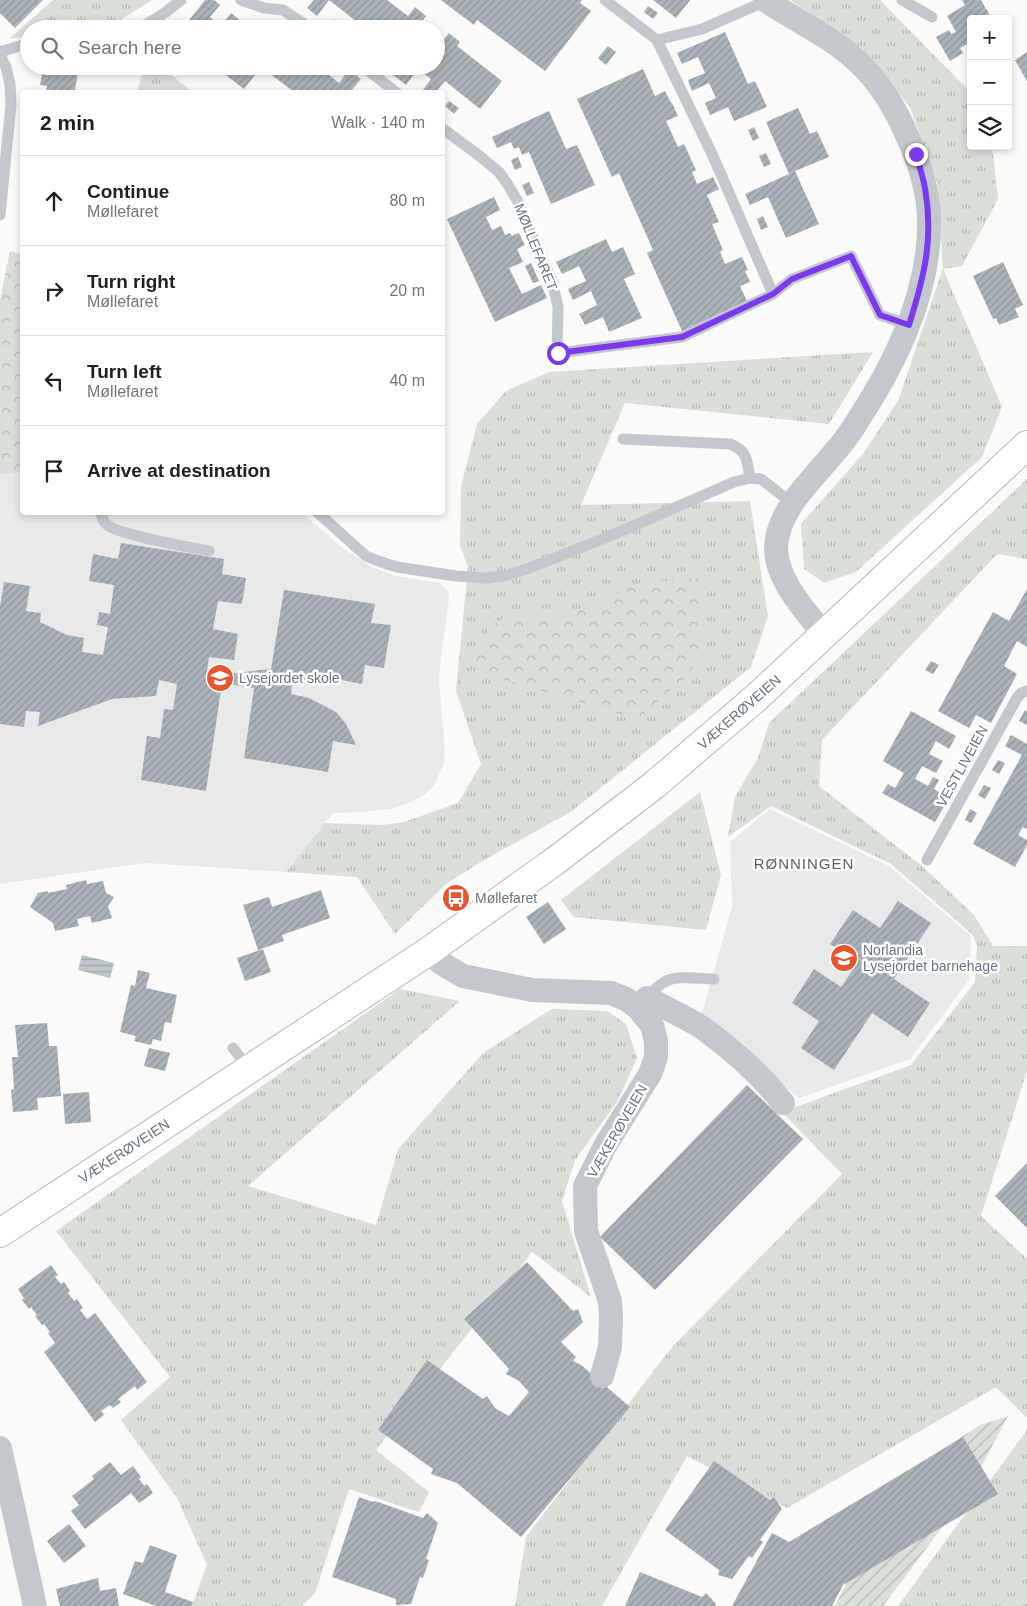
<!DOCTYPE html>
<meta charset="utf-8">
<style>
body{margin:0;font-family:Helvetica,sans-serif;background:#f6f6f6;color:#202124}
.controls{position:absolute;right:15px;top:15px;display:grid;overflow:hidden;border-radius:5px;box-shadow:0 2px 8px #0003}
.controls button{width:45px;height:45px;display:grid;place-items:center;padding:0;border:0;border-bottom:1px solid #e0e0e0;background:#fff;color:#202124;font:25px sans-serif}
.stop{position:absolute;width:15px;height:15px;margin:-11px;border:4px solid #7c3aed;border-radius:50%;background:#fff}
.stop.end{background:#7c3aed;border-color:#fff;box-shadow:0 1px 5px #0008}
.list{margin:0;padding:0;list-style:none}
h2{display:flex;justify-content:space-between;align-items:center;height:65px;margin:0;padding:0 20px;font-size:21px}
h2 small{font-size:16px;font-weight:400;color:#757577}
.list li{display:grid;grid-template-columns:32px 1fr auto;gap:15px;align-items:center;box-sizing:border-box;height:90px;padding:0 20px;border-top:1px solid #e0e0e0}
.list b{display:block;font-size:19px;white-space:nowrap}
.list p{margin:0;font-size:16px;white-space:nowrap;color:#757577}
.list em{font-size:16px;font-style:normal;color:#757577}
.icon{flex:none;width:28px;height:28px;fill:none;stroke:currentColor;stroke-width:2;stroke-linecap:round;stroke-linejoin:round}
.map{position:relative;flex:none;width:1027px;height:1606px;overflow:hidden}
.search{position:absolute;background:#fff;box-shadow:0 2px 8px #0003;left:20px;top:20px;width:425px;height:55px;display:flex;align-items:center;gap:12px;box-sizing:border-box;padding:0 18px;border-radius:28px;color:#757577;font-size:19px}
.panel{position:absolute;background:#fff;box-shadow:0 2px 8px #0003;left:20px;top:90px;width:425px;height:425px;border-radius:5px}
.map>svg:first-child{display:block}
</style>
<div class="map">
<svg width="1027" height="1606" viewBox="0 0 1027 1606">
<defs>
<pattern id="grass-tufts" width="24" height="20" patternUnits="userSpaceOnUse" patternTransform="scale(1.25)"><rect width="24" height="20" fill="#dadfd7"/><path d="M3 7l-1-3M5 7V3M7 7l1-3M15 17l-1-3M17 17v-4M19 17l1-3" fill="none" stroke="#b4b9b4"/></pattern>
<pattern id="forest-crowns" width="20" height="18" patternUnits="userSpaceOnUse" patternTransform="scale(1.25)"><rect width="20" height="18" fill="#dadfd7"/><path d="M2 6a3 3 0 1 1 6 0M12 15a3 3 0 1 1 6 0" fill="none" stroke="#b4b9b4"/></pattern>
<pattern id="garden-furrows" width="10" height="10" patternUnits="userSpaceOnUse" patternTransform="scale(1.25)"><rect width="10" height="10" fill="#dadfd7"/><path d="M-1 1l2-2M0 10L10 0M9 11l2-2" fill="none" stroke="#b4b9b4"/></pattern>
<pattern id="water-rules" width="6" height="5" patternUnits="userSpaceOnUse" patternTransform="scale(1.25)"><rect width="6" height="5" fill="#bbc7cb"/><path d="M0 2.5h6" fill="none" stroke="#9ca6aa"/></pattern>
<pattern id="building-hatch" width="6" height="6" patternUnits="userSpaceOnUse" patternTransform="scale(1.25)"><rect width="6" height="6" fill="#aab3b9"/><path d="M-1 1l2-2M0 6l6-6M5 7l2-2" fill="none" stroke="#8e969c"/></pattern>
</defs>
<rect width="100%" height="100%" fill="#fafaf8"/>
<g fill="#e8e9e9">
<path d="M22 472V512L302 513 344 549 370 566 396 576 440 583 448 591 449 599 441 657 439 682 445 750 444 763 434 786 424 795 409 803 391 809 362 812 333 813 286 872 145 863 0 884V474Z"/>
<path d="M770 809 889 866 971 936 969 980 910 1059 799 1098 701 1017 732 906 730 842Z"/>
</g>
<g fill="url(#grass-tufts)">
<path d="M53 0H152L116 23 78 29H29V36L9 39Z"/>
<path d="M790 0H880L970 92 971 146H992L998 199 962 266 943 269 1002 407 982 457 856 572 824 583 804 569 801 524 863 454 898 401 943 268 937 182 910 107 861 48Z"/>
<path d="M144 66H161L192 92H137Z"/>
<path d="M873 352 829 424 625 403 581 505 750 501 768 616 751 667 572 811 484 860 446 884 395 934 357 877 286 872 325 823 383 825 404 822 458 803 481 764 456 691 468 567 460 546 461 486 477 424 506 391 549 372Z"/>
<path d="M1027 479V559L997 554 822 740 819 786 922 866 974 915 993 946H1027V1071L981 1216 1027 1259V1418L996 1387 787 1508 687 1456 602 1606H515L526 1537 672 1347 842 1174 782 1112 911 1065 975 982 977 946 972 934 891 864 771 806 728 837 735 797 758 758 769 723Z"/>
<path d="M700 792 721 875 706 930 574 917 561 900Z"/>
<path d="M400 989 460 1001 248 1186 376 1225 398 1149 483 1053 552 1009 607 1011 626 1024 637 1058 617 1102 575 1160 562 1201 591 1297 532 1252 376 1450 429 1492 419 1512 349 1489 315 1593 302 1606H192L207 1565 177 1498 121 1420 170 1377 56 1231Z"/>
<path d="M1027 1430V1606H898Z"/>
</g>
<g fill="url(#forest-crowns)">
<path d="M10 251 22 254V472L0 474V300Z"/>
<path d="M701 578V656L686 677 637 719 475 671 478 646 496 622 515 613 548 620 597 605 639 583Z"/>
</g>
<path fill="url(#garden-furrows)" d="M1008 1416 967 1494 883 1606H835L850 1576 794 1545 980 1425Z"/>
<path fill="url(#water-rules)" d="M82 955 114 963 110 978 78 970Z"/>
<g fill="url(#building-hatch)">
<path d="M0 0H43L15 28 0 13Z"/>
<path d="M205 0H214L220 5 210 17 221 26 231 13 242 22 237 29H182Z"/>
<path d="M314 0H387L408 16 415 7 426 16 419 25 424 29H366L329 0 317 16 307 8Z"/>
<path d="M441 0H582L580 3 591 11 545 71 477 20 474 25Z"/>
<path d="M653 0H690L676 18Z"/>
<path d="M962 0H981L992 19H971V42L960 48 963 53 950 61 936 37 949 30 951 34 956 32 947 16 965 5Z"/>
<path d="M648 6 658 13 653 19 644 12Z"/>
<path d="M334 19 344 26 342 29H335L330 25Z"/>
<path d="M725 32 748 84 755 81 767 107 734 121 728 107 710 115 705 103 716 98 709 83 692 91 688 80 705 73 698 57 682 64 677 53Z"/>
<path d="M449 33 460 42 457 46 502 81 480 109 445 81 436 92H427L423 90 431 79 418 69 406 85 388 71 392 66H395L401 71 405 66H436V39L441 43Z"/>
<path d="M608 46 616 52 606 65 598 58Z"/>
<path d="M1027 52V81L1015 60Z"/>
<path d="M32 66H79L75 90 82 92H46L47 86 40 85 43 69Z"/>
<path d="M214 66H318L339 83 349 70 361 79 350 92H294L261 67 244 89Z"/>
<path d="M643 69 655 96 665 91 671 103H672L678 116 666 121 678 147 684 144 696 170 692 172 697 184 713 177 719 189 707 195 719 222 712 224 723 250 720 252 725 264 742 257 748 270 745 271 750 282 740 286 747 301 682 331 647 253 653 250 619 173 612 177 577 99Z"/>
<path d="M449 101 459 108 454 114 445 106Z"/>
<path d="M798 108 810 134 817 131 829 157 795 171 819 224 786 238 768 197 750 205 745 194 789 174 766 122Z"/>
<path d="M549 111 566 149 577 145 595 185 551 204 529 152 522 155 519 147 514 149 511 142 497 148 492 137Z"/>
<path d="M754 127 759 138 753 141 748 130Z"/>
<path d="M766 153 771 164 764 167 759 156Z"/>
<path d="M518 157 522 167 515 170 511 160Z"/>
<path d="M529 182 534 193 527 196 522 185Z"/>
<path d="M494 197 500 210 486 217 492 230 501 226 505 235 510 233 512 236 519 233 525 245 517 249 523 262 509 268 522 294 541 285 547 298 495 322 447 219Z"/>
<path d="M763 216 768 227 761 230 757 219Z"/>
<path d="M606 239 612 252 623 247 635 274 624 279 642 318 609 332 603 317 585 325 579 314 597 305 591 291 573 300 568 289 586 281 579 266 562 274 556 262Z"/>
<path d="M1003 262 1023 305 1015 309 1019 317 999 325 996 318 993 319 973 276Z"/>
<path d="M531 263 539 281 533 283 525 266Z"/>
<path d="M121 543 224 559 222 574 246 578 242 604 218 601 213 629 238 634 234 660 209 657 207 672 225 674 271 669 284 590 375 604 371 623 391 625 384 668 365 665 362 684 311 674 310 682 293 680 291 694 309 698 336 712 346 724 356 745 333 741 328 772 244 758 254 688 222 683 206 791 141 780 147 736 160 738 164 709 173 710 177 684 159 680 156 696 112 699 38 726 40 712 26 711 24 727 0 724V607L4 582 30 586 26 611 41 613 40 622 67 635 84 638 82 652 103 655 108 627 97 625 99 612 110 614 114 585 89 581 93 554 118 559Z"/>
<path d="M1027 589V647L1017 641 1004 666 1017 674 991 723 976 715 969 728 938 711 993 612 1009 621Z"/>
<path d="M931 661 939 665 933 674 925 670Z"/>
<path d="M1025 710 1027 711V725L1019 721Z"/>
<path d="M911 711 956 736 949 749 936 741 929 754 943 761 936 773 922 766 915 779 928 786 933 777 939 780 934 789 949 798 935 822 882 793 888 784 895 788 904 773 883 761Z"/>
<path d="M1011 735 1027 744V829L1023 827 1018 835 1027 840V845L1015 867 973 844 1022 755 1005 746Z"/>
<path d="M998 760 1005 763 999 774 992 770Z"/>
<path d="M984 785 991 788 985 799 978 795Z"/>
<path d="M970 809 977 813 971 823 965 820Z"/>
<path d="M86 880 87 884 103 881 106 893 114 897 108 906 112 918 92 923 90 916 77 919 79 926 55 931 53 923 30 907 38 893 48 891V893L67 889 66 885Z"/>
<path d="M321 890 330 918 282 935 284 941 258 950 243 905 269 897 272 907Z"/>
<path d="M898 901 931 923 894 979 930 1003 908 1037 872 1013 834 1070 801 1048 819 1021 792 1003 814 969 841 987 858 962 830 944 853 910 880 928Z"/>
<path d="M548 902 566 929 544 944 526 917Z"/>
<path d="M263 949 271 972 245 981 237 958Z"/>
<path d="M138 970 150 973 146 988 177 995 171 1023 165 1022 161 1041 153 1039 151 1045 134 1041 136 1036 120 1032 131 985 135 986Z"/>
<path d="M47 1023 49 1046H57L61 1096 37 1098 38 1110 13 1112 11 1090 14 1089 12 1057H18L15 1025Z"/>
<path d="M149 1048 170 1053 165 1071 144 1066Z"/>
<path d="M747 1085 803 1139 655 1290 600 1237Z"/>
<path d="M89 1092 91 1122 65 1124 63 1094Z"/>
<path d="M1027 1163V1228L995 1196Z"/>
<path d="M527 1262 573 1311 578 1309 583 1322 561 1342 576 1357 573 1361 581 1365 630 1407 521 1537 457 1483 431 1474 433 1469 378 1430 427 1360 483 1399 487 1396 495 1408 509 1416 529 1392 519 1381 506 1374 509 1369 464 1319Z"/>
<path d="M51 1265 58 1275 55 1277 61 1284 64 1282 70 1291 68 1293 74 1301 77 1299 83 1308 80 1310 87 1319 95 1313 147 1382 137 1390 135 1386 126 1393 118 1399 121 1402 113 1408 110 1405 101 1411 104 1415 95 1422 44 1352 55 1343 48 1333 50 1332 44 1324 42 1325 35 1316 37 1315 31 1307 29 1309 22 1300 24 1298 18 1289Z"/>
<path d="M963 1437 998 1494 843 1585 832 1606H732L772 1533 789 1542Z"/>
<path d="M714 1461 770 1500 774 1497 782 1509 760 1540 763 1542 752 1558 749 1556 732 1579 718 1575 719 1570 665 1530Z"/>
<path d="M110 1462 121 1475 133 1466 141 1477 139 1479 144 1486 147 1484 153 1493 139 1503 131 1493 85 1529 71 1511 79 1505 72 1496 94 1479 92 1476Z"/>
<path d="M359 1497 373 1502 374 1501 381 1503 423 1518 427 1513 438 1523 426 1559 429 1560 423 1578 420 1577 411 1604 396 1605V1599L332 1577Z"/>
<path d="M69 1524 86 1546 64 1563 47 1541Z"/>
<path d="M150 1545 177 1555 165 1592 193 1602 192 1606H156L123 1594 135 1561 143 1563Z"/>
<path d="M640 1572 702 1597 706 1593 716 1604V1606H625Z"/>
<path d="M98 1578 100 1591 116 1588 119 1606H60L56 1589Z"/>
</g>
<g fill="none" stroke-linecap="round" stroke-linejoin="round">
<g stroke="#b3babf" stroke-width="30">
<path id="secondary" d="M0 1233 429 951 555 861 653 786 757 697 1027 445"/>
</g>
<g stroke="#c3c8cc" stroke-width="11">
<path d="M241 0 264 8 283 10 312 29"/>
<path d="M605 0 657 40 713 156 773 294"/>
<path d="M902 0 932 17"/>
<path d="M136 29C153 22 167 12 181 0"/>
<path d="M657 40 702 29 766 1"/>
<path d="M0 52 29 43"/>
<path d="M0 55 6 67 10 84 11 105 0 215"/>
<path d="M362 66 396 92"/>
<path d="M442 128 477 154 499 172 508 185 517 200 552 281 558 307 557 353 682 337 773 294 792 279 851 256 880 315 909 325"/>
<path d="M623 439 730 444C748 451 747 461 750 478"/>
<path d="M102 512 101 514C102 518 104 522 106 524 118 535 189 547 209 551"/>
<path d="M317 512 366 556 381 562 397 567 456 576 485 578 504 576 527 569 610 536 734 482 750 478 761 479 792 503"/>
<path d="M927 860 1017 698 1021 693 1027 691"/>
<path d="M645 999C651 994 656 987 663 983 675 974 699 979 714 979"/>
<path d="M233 1048 249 1069"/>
</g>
<g stroke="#c3c8cc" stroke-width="24">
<path d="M765 0C795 20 830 36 857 61 881 83 897 111 909 140 920 164 928 191 929 218 931 290 897 361 858 420 851 432 842 444 833 454 812 480 783 505 777 539 770 574 805 611 825 635"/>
<path d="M429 951 441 963 463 976 532 990 611 993 626 999 637 1007 652 1025 656 1041V1057L650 1074 605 1146 585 1186 586 1231 610 1301 611 1317 610 1347 602 1376"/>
<path d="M647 998C665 1008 687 1017 704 1029 733 1050 761 1075 783 1103"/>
<path d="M0 1448 35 1606"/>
</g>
<use href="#secondary" stroke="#fff" stroke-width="28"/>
</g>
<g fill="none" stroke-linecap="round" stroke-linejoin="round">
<path stroke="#7c3aed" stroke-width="6" d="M558 353 682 337 773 294 792 279 851 256 880 315 909 325C924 277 934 239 925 188 923 177 919 165 916 154"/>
</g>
<defs>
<g id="school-disc" transform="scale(1.4375)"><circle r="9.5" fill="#e4572e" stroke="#fff"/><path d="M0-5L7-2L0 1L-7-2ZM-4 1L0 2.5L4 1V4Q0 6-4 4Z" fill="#fff"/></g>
<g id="bus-disc" transform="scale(1.4375)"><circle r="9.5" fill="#e4572e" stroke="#fff"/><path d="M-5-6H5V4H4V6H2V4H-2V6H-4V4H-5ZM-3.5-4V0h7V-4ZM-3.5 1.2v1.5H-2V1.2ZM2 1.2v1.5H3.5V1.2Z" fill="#fff"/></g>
</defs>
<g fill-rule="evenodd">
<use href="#school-disc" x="220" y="678"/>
<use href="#bus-disc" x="456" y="898"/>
<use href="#school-disc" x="844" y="958"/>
</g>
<g text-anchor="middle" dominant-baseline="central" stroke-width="5" stroke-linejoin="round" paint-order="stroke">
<g font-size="14" fill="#657683" stroke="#fff">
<text transform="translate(536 247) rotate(68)">MØLLEFARET</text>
<text transform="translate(739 712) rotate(-41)">VÆKERØVEIEN</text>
<text transform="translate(962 766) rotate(-61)">VESTLIVEIEN</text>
<text transform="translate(617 1131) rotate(-60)">VÆKERØVEIEN</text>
<text transform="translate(124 1151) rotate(-33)">VÆKERØVEIEN</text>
</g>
<g font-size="14" fill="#657683" stroke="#fff" text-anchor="start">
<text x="239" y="678">Lysejordet skole</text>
<text x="475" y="898">Møllefaret</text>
<text x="863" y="950">Norlandia<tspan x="863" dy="16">Lysejordet barnehage</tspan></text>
</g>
<g font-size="15" letter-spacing="1" fill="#57646e" stroke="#fff">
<text x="804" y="863">RØNNINGEN</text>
</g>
</g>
</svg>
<div class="controls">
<button>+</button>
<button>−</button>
<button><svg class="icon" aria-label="layers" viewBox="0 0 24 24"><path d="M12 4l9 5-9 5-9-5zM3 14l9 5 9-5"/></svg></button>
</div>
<div class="stop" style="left:558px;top:353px"></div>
<div class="stop end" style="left:916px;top:154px"></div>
<div class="search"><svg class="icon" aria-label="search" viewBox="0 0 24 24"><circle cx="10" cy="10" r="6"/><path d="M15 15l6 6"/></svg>Search here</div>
<section class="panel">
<h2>2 min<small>Walk · 140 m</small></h2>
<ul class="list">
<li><svg class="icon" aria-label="ahead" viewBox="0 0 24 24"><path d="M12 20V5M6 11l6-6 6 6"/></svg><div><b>Continue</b><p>Møllefaret</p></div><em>80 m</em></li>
<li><svg class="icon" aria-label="right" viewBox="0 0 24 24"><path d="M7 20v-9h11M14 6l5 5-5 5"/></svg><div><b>Turn right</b><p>Møllefaret</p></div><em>20 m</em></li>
<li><svg class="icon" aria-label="left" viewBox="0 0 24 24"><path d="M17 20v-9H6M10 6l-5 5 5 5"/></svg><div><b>Turn left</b><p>Møllefaret</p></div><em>40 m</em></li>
<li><svg class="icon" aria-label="arrive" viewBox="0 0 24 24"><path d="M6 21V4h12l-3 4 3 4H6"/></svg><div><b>Arrive at destination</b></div></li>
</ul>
</section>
</div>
